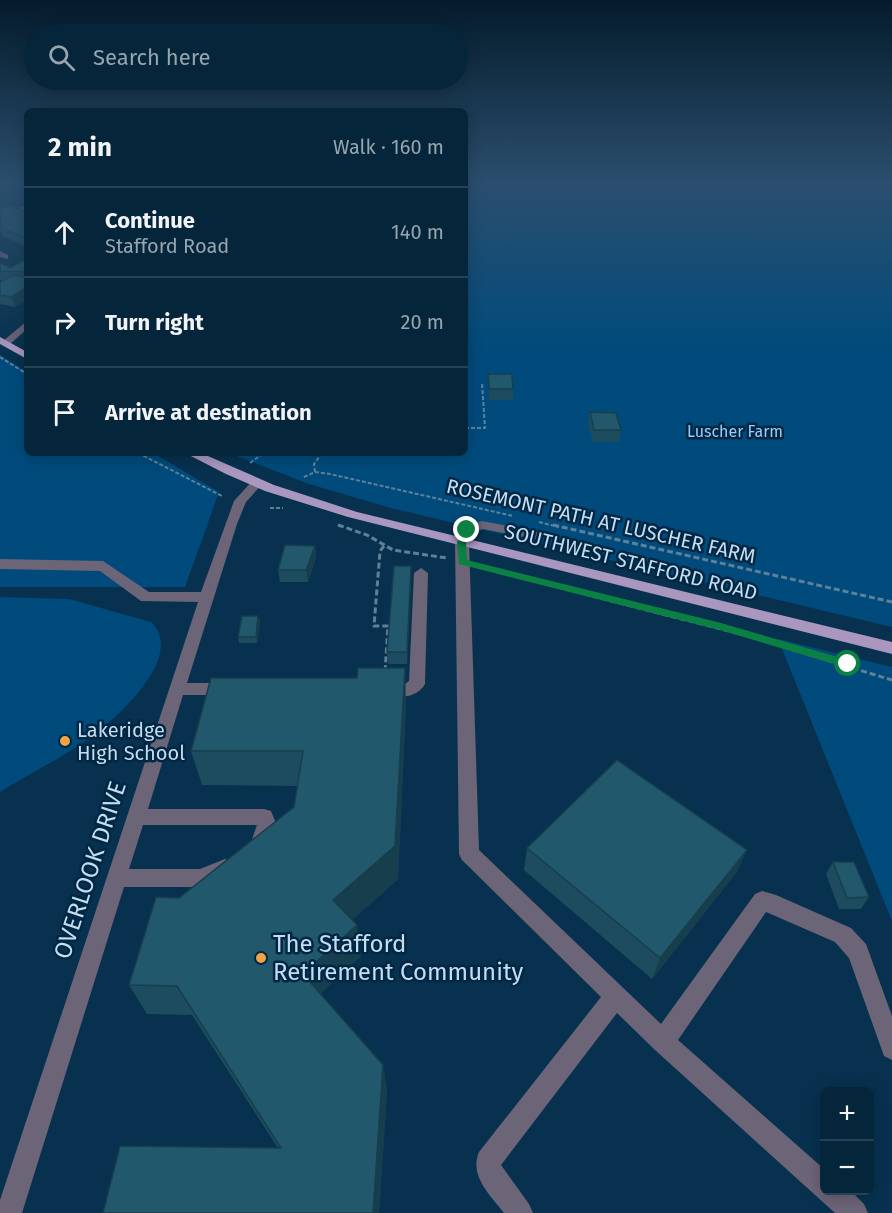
<!DOCTYPE html>
<meta charset="utf-8">
<style>
body{margin:0;font-family:"Fira Sans",sans-serif;background:#133146;color:#f1f3f6}
.controls{position:absolute;right:18px;bottom:18px;display:grid;overflow:hidden;border-radius:9px;box-shadow:0 3px 15px #0003}
.controls button{width:54px;height:54px;display:grid;place-items:center;padding:0;border:0;border-bottom:2px solid #264255;background:#05253b;color:#f1f3f6;font:30px sans-serif}
.stop{position:absolute;width:18px;height:18px;margin:-14px;border:4px solid #0b8043;border-radius:50%;background:#fff}
.stop.end{background:#0b8043;border-color:#fff;box-shadow:0 2px 6px #0008}
.list{margin:0;padding:0;list-style:none}
h2{display:flex;justify-content:space-between;align-items:center;height:78px;margin:0;padding:0 24px;font-size:26px}
h2 small{font-size:20px;font-weight:400;color:#97a5af}
.list li{display:grid;grid-template-columns:39px 1fr auto;gap:18px;align-items:center;box-sizing:border-box;height:90px;padding:0 24px;border-top:2px solid #264255}
.list b{display:block;font-size:22px;white-space:nowrap}
.list p{margin:0;font-size:20px;white-space:nowrap;color:#97a5af}
.list em{font-size:20px;font-style:normal;color:#97a5af}
.icon{flex:none;width:33px;height:33px;fill:none;stroke:currentColor;stroke-width:2;stroke-linecap:round;stroke-linejoin:round}
.map{position:relative;flex:none;width:892px;height:1213px;overflow:hidden}
.search{position:absolute;background:#05253b;box-shadow:0 3px 15px #0003;left:24px;top:24px;width:444px;height:66px;display:flex;align-items:center;gap:15px;box-sizing:border-box;padding:0 21px;border-radius:33px;color:#97a5af;font-size:22px}
.panel{position:absolute;background:#05253b;box-shadow:0 3px 15px #0003;left:24px;top:108px;width:444px;height:348px;border-radius:9px}
.map>svg:first-child{display:block}
</style>
<div class="map">
<svg width="892" height="1213" viewBox="0 0 892 1213">
<rect width="100%" height="100%" fill="#07314f"/>
<g fill="#004b7c">
<path d="M465 181H892V627L391 508 309 484 229 453H465Z"/>
<path d="M0 355 27 372V453H153L219 492 185 587H0Z"/>
<path d="M0 597 69 599 151 622C184 653 126 709 101 729 72 753 32 772 0 792Z"/>
<path d="M778 639 892 667V921Z"/>
</g>
<g fill="none" stroke-linecap="round" stroke-linejoin="round">
<g stroke="#5f8098" stroke-width="2" stroke-dasharray="4 2" stroke-linecap="butt">
<path d="M0 357 27 374"/>
<path d="M465 428H485L482 383"/>
<path d="M138 453 222 496"/>
<path d="M250 463 264 453"/>
<path d="M315 472 314 464 322 453"/>
<path d="M304 477 315 472 330 474 513 516"/>
<path d="M270 508H283"/>
<path d="M539 522 559 527"/>
<path d="M338 525 343 527"/>
</g>
<g stroke="#5f8098" stroke-width="3" stroke-dasharray="6 3" stroke-linecap="butt">
<path d="M338 525 367 535 393 550 447 558"/>
<path d="M553 525 892 602"/>
<path d="M384 546 380 551 374 626H388L385 672"/>
<path d="M479 567 748 636 892 680"/>
</g>
<g fill="#6c6477" fill-rule="evenodd">
<rect x="0" y="181" width="27" height="2"/>
<path d="M27 205V209L0 216V212Z"/>
<path d="M0 251 8 255V259L0 257Z"/>
<path d="M27 321V329L9 345H3V341Z"/>
<path d="M258 478 264 482 246 502 237 524 187 683H227L233 685 235 689 233 693 227 695H183L148 809H264L271 811 278 828 267 851 260 854 253 851 250 845 257 825H143L129 869H200L225 859 232 862 235 868 232 874 201 887H124L22 1213H0V1200L198 602 141 601 100 571 0 569V559L103 561 149 592H201L234 501 254 479Z"/>
<path d="M482 521 535 531 542 535 535 539 483 529 473 533 469 542 479 850 661 1024 755 894 762 891 776 895 851 928 866 944 892 1016V1060L884 1056 849 958 835 942 766 912 678 1040 824 1169V1190H850L864 1204 868 1213H835L655 1050 617 1013 501 1165 529 1204 533 1213H504C490 1195 469 1176 479 1152L601 997 462 860 459 854 455 542 462 527Z"/>
<path d="M421 568 428 573 425 684C417 699 395 699 380 694L378 690 380 686 405 684 409 681 414 573Z"/>
</g>
<g fill="#a997bf" fill-rule="evenodd">
<path d="M0 337 27 352V359L0 344Z"/>
<path d="M185 453H201L274 485 357 512 892 642V654L348 517 265 491 226 474Z"/>
</g>
</g>
<g fill="#1c4c5d">
<path d="M16 181H27V189L18 186Z"/>
<path d="M0 205 1 208 27 212V247L3 236 0 230Z"/>
<path d="M27 258V299L15 307 0 304V282L3 280H0V263L11 268Z"/>
<path d="M488 374 513 389V400H489Z"/>
<path d="M590 412 621 430 619 442H593L588 424Z"/>
<path d="M315 546 316 558 308 582H280L278 570Z"/>
<path d="M411 579 407 664H388L387 652Z"/>
<path d="M258 616 260 622 257 643H239L238 637Z"/>
<path d="M406 703 398 879 352 920 361 956 320 994 383 1065 387 1091 379 1213H103L278 1148 192 1015 147 1014 129 985 179 898 294 807 298 786 202 785 191 751Z"/>
<path d="M527 848 747 850 736 873 652 979 524 870Z"/>
<path d="M833 862 869 897 861 909H839L826 874Z"/>
</g>
<g fill="#173e4c">
<path d="M27 287V299L15 307 11 297Z"/>
<path d="M315 546 316 558 308 582 306 570Z"/>
<path d="M411 566V579L407 664V652Z"/>
<path d="M258 616 260 622 257 643 256 637Z"/>
<path d="M405 668 406 703 398 879 339 932 333 900Z"/>
<path d="M747 850 736 873 652 979 660 958Z"/>
<path d="M357 925 361 956 311 1003 303 974Z"/>
<path d="M383 1065 387 1091 379 1213H373Z"/>
</g>
<g fill="#21586c" stroke="#173e4c" stroke-width="1.5">
<path d="M12 206 27 212V239L0 227 1 223 0 222V208Z"/>
<path d="M27 258V272L0 271V263L11 268Z"/>
<path d="M13 275 27 277V287L11 297 0 295V282Z"/>
<path d="M488 374H512L513 389H489Z"/>
<path d="M590 412 616 413 621 430H594Z"/>
<path d="M285 545 315 546 306 570H278Z"/>
<path d="M394 566H411L407 652H387Z"/>
<path d="M242 616H258L256 637H238Z"/>
<path d="M358 668H405L395 846 333 900 357 925 303 974 383 1065 373 1213H103L120 1146 281 1148 177 986 129 985 156 897 179 898 294 807 303 751H191L211 678H357Z"/>
<path d="M617 760 747 850 660 958 527 848Z"/>
<path d="M833 862H854L869 897 847 898Z"/>
</g>
<linearGradient id="sky" x2="0" y2="1"><stop stop-color="#041b2b"/><stop offset="0.52" stop-color="#2b4e6e"/><stop offset="1" stop-color="#2b4e6e" stop-opacity="0"/></linearGradient>
<rect width="892" height="351" fill="url(#sky)"/>
<path fill="#0b8043" d="M467 527 472 530 466 542 467 560 721 623 851 661 853 664 848 668 720 630 459 564 457 542Z"/>
<g fill="#f5a346" stroke="#002744" stroke-width="2">
<circle cx="65" cy="741" r="6"/>
<circle cx="261" cy="958" r="6"/>
</g>
<g text-anchor="middle" dominant-baseline="central" stroke-width="5" stroke-linejoin="round" paint-order="stroke">
<g font-size="16" fill="#9cccf6" stroke="#002744">
<text x="735" y="431">Luscher Farm</text>
</g>
<g font-size="20" fill="#c6dcef" stroke="#002744">
<text transform="translate(601 521) rotate(13)">ROSEMONT PATH AT LUSCHER FARM</text>
<text transform="translate(631 562) rotate(14)">SOUTHWEST STAFFORD ROAD</text>
</g>
<g font-size="20" fill="#c6dcef" stroke="#002744" text-anchor="start">
<text x="77" y="730">Lakeridge<tspan x="77" dy="23">High School</tspan></text>
</g>
<g font-size="24" fill="#c6dcef" stroke="#002744">
<text transform="translate(90 870) rotate(-72)">OVERLOOK DRIVE</text>
</g>
<g font-size="24" fill="#c6dcef" stroke="#002744" text-anchor="start">
<text x="273" y="944">The Stafford<tspan x="273" dy="28">Retirement Community</tspan></text>
</g>
</g>
</svg>
<div class="controls">
<button>+</button>
<button>−</button>
</div>
<div class="stop" style="left:848px;top:664px"></div>
<div class="stop end" style="left:467px;top:530px"></div>
<div class="search"><svg class="icon" aria-label="search" viewBox="0 0 24 24"><circle cx="10" cy="10" r="6"/><path d="M15 15l6 6"/></svg>Search here</div>
<section class="panel">
<h2>2 min<small>Walk · 160 m</small></h2>
<ul class="list">
<li><svg class="icon" aria-label="ahead" viewBox="0 0 24 24"><path d="M12 20V5M6 11l6-6 6 6"/></svg><div><b>Continue</b><p>Stafford Road</p></div><em>140 m</em></li>
<li><svg class="icon" aria-label="right" viewBox="0 0 24 24"><path d="M7 20v-9h11M14 6l5 5-5 5"/></svg><div><b>Turn right</b></div><em>20 m</em></li>
<li><svg class="icon" aria-label="arrive" viewBox="0 0 24 24"><path d="M6 21V4h12l-3 4 3 4H6"/></svg><div><b>Arrive at destination</b></div></li>
</ul>
</section>
</div>
